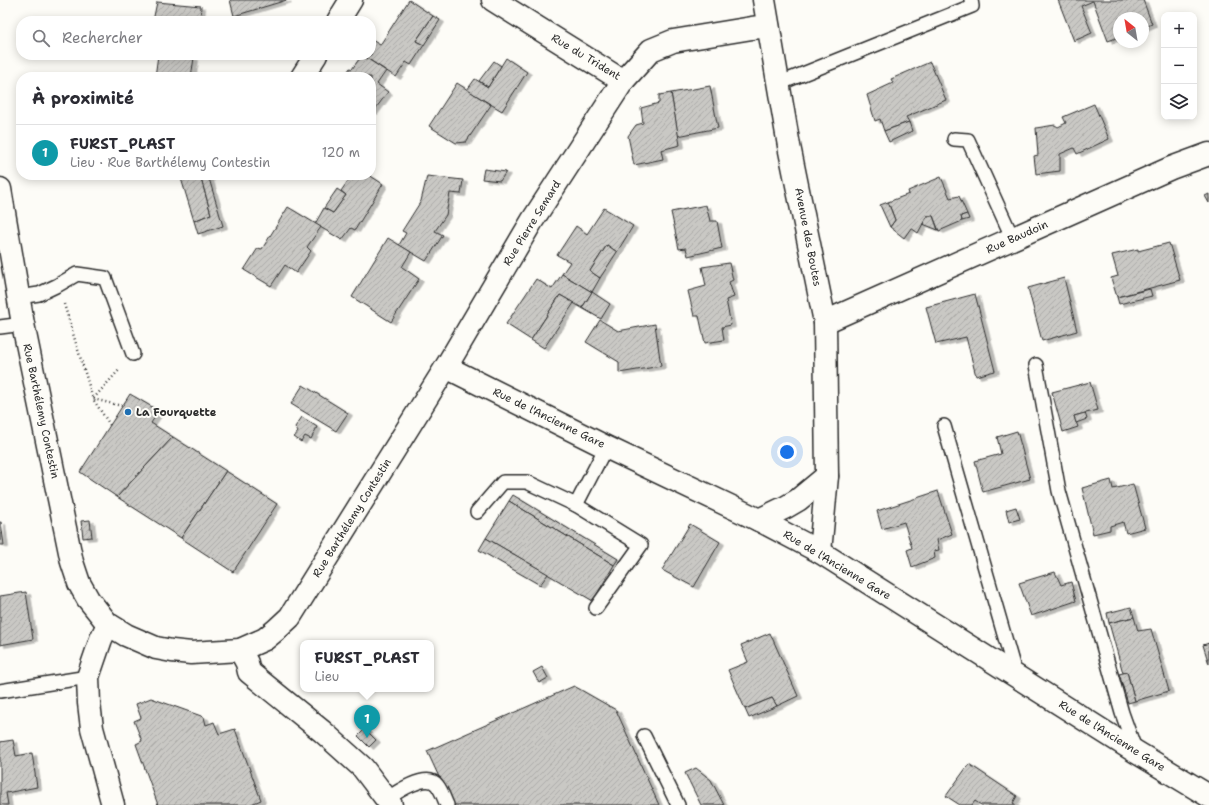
<!DOCTYPE html>
<html lang="fr">
<meta charset="utf-8">
<style>
body{margin:0;font-family:"Shantell Sans",sans-serif;background:#f7f7f7;color:#2b2b33}
.controls{position:absolute;right:12px;top:12px;display:grid;overflow:hidden;border-radius:8px;box-shadow:0 2px 10px #0003}
.controls button{width:36px;height:36px;display:grid;place-items:center;padding:0;border:0;border-bottom:1px solid #e1e1e2;background:#fff;color:#2b2b33;font:20px sans-serif}
.compass{position:absolute;left:1113px;top:12px;width:36px;height:36px;border-radius:50%;background:#fff;box-shadow:0 2px 10px #0003;rotate:329deg}
.you{position:absolute;left:787px;top:452px;width:14px;height:14px;margin:-10px;border:3px solid #fff;border-radius:50%;background:#1a73e8;box-shadow:0 0 0 6px #1a73e833}
.badge{display:grid;place-items:center;width:26px;height:26px;border-radius:50%;background:#1f6fb2;color:#fff;font-size:13px;font-weight:700}
.pin{position:absolute;translate:-50% -33px;filter:drop-shadow(0 1px 2px #0008)}
.pin::after{content:'';position:absolute;top:21px;width:14px;height:12px;background:inherit;clip-path:polygon(0 0,100% 0,50% 100%)}
.popup{position:absolute;left:300px;top:640px;width:134px;height:52px;box-sizing:border-box;display:grid;place-content:center;border-radius:8px;background:#fff;filter:drop-shadow(0 1px 3px #0005);font-size:13px;white-space:nowrap;color:#7c7c81}
.popup b{font-size:15px;color:#2b2b33}
.popup::after{content:'';position:absolute;left:50%;top:100%;margin-left:-8px;border:8px solid transparent;border-top-color:#fff}
.list{margin:0;padding:0;list-style:none}
h2{display:flex;justify-content:space-between;align-items:center;height:52px;margin:0;padding:0 16px;font-size:17px}
h2 small{font-size:13px;font-weight:400;color:#7c7c81}
.list li{display:grid;grid-template-columns:26px 1fr auto;gap:12px;align-items:center;box-sizing:border-box;height:56px;padding:0 16px;border-top:1px solid #e1e1e2}
.list b{display:block;font-size:15px;white-space:nowrap}
.list p{margin:0;font-size:13px;white-space:nowrap;color:#7c7c81}
.list em{font-size:13px;font-style:normal;color:#7c7c81}
.icon{flex:none;width:22px;height:22px;fill:none;stroke:currentColor;stroke-width:2;stroke-linecap:round;stroke-linejoin:round}
.map{position:relative;flex:none;width:1209px;height:805px;overflow:hidden}
.search{position:absolute;background:#fff;box-shadow:0 2px 10px #0003;left:16px;top:16px;width:360px;height:44px;display:flex;align-items:center;gap:10px;box-sizing:border-box;padding:0 14px;border-radius:16px;color:#7c7c81;font-size:15px}
.panel{position:absolute;background:#fff;box-shadow:0 2px 10px #0003;left:16px;top:72px;width:360px;height:108px;border-radius:16px}
.map>svg:first-child{display:block}
</style>
<div class="map">
<svg width="1209" height="805" viewBox="0 0 1209 805">
<defs>
<pattern id="building-hatch" width="6" height="6" patternUnits="userSpaceOnUse"><rect width="6" height="6" fill="#c9c8c4"/><path d="M-1 1l2-2M0 6l6-6M5 7l2-2" fill="none" stroke="#adaca9"/></pattern>
<filter id="shadow"><feDropShadow dx="4.5" dy="2.5" stdDeviation="0" flood-color="#0004"/></filter>
</defs>
<rect width="100%" height="100%" fill="#fdfcf7"/>
<filter id="ink" filterUnits="userSpaceOnUse"><feTurbulence type="fractalNoise" baseFrequency=".025" numOctaves="2"/><feDisplacementMap in="SourceGraphic" scale="8" xChannelSelector="R" yChannelSelector="G"/><feConvolveMatrix kernelMatrix="1 2 1 2 8 2 1 2 1" color-interpolation-filters="sRGB"/></filter>
<g filter="url(#ink)">
<g fill="url(#building-hatch)" stroke="#2b2b2b" filter="url(#shadow)">
<path d="M230 0H287L234 16Z"/>
<path d="M409 0 433 16 416 41 424 45 411 65 406 62 396 77 362 55H371V42L372 40 380 45Z"/>
<path d="M1058 0H1143L1152 24 1143 28V18H1119V37L1108 41 1093 1 1081 6 1092 33 1074 41Z"/>
<path d="M157 2 201 6 200 21H153Z"/>
<path d="M433 16 440 20 424 45 416 41Z"/>
<path d="M158 55 194 58 191 77H155Z"/>
<path d="M362 55 386 71 377 84 388 92 373 112 371 110V77H344L350 68 352 69Z"/>
<path d="M506 58 527 72 502 111 467 90 475 79 488 87Z"/>
<path d="M494 61 501 66 488 87 479 81Z"/>
<path d="M930 62 946 100 906 117 909 122 884 131 880 119 875 121 867 95 893 83 891 79Z"/>
<path d="M457 83 491 105 466 142 456 143 429 126Z"/>
<path d="M710 86 718 128 678 136 671 93Z"/>
<path d="M671 93 680 145 661 150 663 159 634 165 628 136 636 125 643 123 641 108 659 103V95Z"/>
<path d="M1094 104 1109 139 1077 154 1074 148 1060 154V171L1036 174 1034 156 1038 155 1036 128 1055 125 1058 127 1066 123 1063 117Z"/>
<path d="M909 122 912 131 889 142 884 131Z"/>
<path d="M484 169 506 172 500 181 482 179Z"/>
<path d="M180 175H200L211 214 194 221Z"/>
<path d="M200 175H208L223 226 198 234 194 221 211 214Z"/>
<path d="M352 175H369L383 184 355 230 351 228 342 240 315 224 324 208 333 213 346 195 341 191Z"/>
<path d="M427 176 463 180 461 194 450 193 446 215 435 231 443 235 426 261 399 245 406 233 402 231 421 201Z"/>
<path d="M941 177 950 198 959 196 967 214 961 216 962 221 939 231 933 216H927L918 233 911 228 904 238 890 227 895 220 888 202 909 194 908 191Z"/>
<path d="M337 189 346 195 333 213 324 208Z"/>
<path d="M1209 194V203L1205 196Z"/>
<path d="M888 202 895 220 890 227 880 205Z"/>
<path d="M706 205 710 221H717L722 248 688 256 686 248 679 249 671 212Z"/>
<path d="M288 207 321 227 307 247 311 251 296 273 285 265 271 286 244 270 258 248 262 249Z"/>
<path d="M604 208 633 226 617 252 607 245 590 271 600 278 592 292 562 274 570 262 557 255 576 226 587 234Z"/>
<path d="M967 214 969 219 962 221 961 216Z"/>
<path d="M927 216H933L938 230 923 224Z"/>
<path d="M388 238 411 252 402 267 419 279 391 322 352 297Z"/>
<path d="M1169 243 1180 280 1117 297 1111 278 1118 276 1112 255 1138 249V251Z"/>
<path d="M607 245 617 252 600 278 590 271Z"/>
<path d="M729 263 733 280 729 282 734 297 726 300 731 325 722 327 724 340 705 343 699 316H694L688 291 706 286 702 267Z"/>
<path d="M562 274 592 292 582 308 560 295 531 340 506 324 536 279 552 289Z"/>
<path d="M1064 278 1077 331 1042 341 1028 288Z"/>
<path d="M1150 289 1152 296 1119 304 1117 297Z"/>
<path d="M592 292 610 304 601 319 582 308Z"/>
<path d="M975 294 995 371 976 376 966 337 936 344 926 307Z"/>
<path d="M560 295 574 303 544 348 531 340Z"/>
<path d="M600 320 618 331 655 324 661 366 619 373V362L586 342Z"/>
<path d="M1090 382 1098 410 1074 416 1078 427 1063 432 1052 392Z"/>
<path d="M303 385 348 413 336 431 291 404Z"/>
<path d="M130 394 159 411 151 423 173 437 117 497 80 472Z"/>
<path d="M1085 413 1087 419 1076 423 1074 416Z"/>
<path d="M302 417 317 427 311 439 305 436 301 442 294 437 298 432 295 427Z"/>
<path d="M1017 431 1030 479 983 492 975 461 1001 454 997 437Z"/>
<path d="M173 437 226 471 181 538 117 497Z"/>
<path d="M226 471 277 504 233 572 181 538Z"/>
<path d="M1111 480 1113 489 1133 484 1145 528 1126 533 1123 522 1110 526V530L1093 534 1082 488Z"/>
<path d="M938 491 952 534 937 540 939 550 934 551 935 558 912 567 907 550 912 548 904 522 882 529 877 511Z"/>
<path d="M513 495 618 559 614 565 509 501Z"/>
<path d="M509 501 614 565 593 601 486 538Z"/>
<path d="M1016 507 1020 519 1009 522 1006 510Z"/>
<path d="M90 520 92 537 83 538 81 521Z"/>
<path d="M0 522H1L4 545H0Z"/>
<path d="M690 524 720 542 694 587 662 570Z"/>
<path d="M486 538 548 574 540 585 479 550Z"/>
<path d="M1055 572 1061 585 1071 582 1076 601 1031 616 1019 583Z"/>
<path d="M26 592 33 639 0 645V596Z"/>
<path d="M1131 607 1134 617 1109 623 1107 613Z"/>
<path d="M1134 617 1138 631 1151 629 1169 691 1135 701 1127 672 1123 673 1109 623Z"/>
<path d="M770 633 798 696 777 706 772 698 745 709 728 670 748 662 741 645Z"/>
<path d="M1209 643V664L1203 645Z"/>
<path d="M542 667 548 678 539 683 533 672Z"/>
<path d="M1127 672 1135 701 1128 703 1119 674Z"/>
<path d="M574 686 616 710 659 805H452L427 751Z"/>
<path d="M151 698 204 717 206 725 214 722 219 734 235 729 261 800 249 805H158L136 744 142 741 134 721 141 718 136 704Z"/>
<path d="M772 698 777 706 749 718 745 709Z"/>
<path d="M365 729 376 740 369 747 358 736Z"/>
<path d="M13 740 16 756 32 753 37 787 6 793 8 805H0V742Z"/>
<path d="M969 764 1017 796 1013 803 1016 805H981L975 801 972 805H960L946 796Z"/>
<path d="M696 768 711 780 724 805H701L685 773Z"/>
</g>
<g fill="none" stroke-linecap="round" stroke-linejoin="round">
<g stroke="#2b2b2b" stroke-width="16">
<g id="service">
<path d="M778 84 972 6 971 0"/>
<path d="M954 139 968 140 1013 239"/>
<path d="M19 297 39 294 58 285 77 274 105 278 133 354"/>
<path d="M0 327 23 324"/>
<path d="M1036 365 1059 491 1122 713 1136 752"/>
<path d="M944 426 1016 676"/>
<path d="M576 505 641 545 596 608"/>
<path d="M477 512 503 482H527L576 505 606 447"/>
<path d="M0 691 88 677"/>
<path d="M644 736 678 805"/>
<path d="M387 799C397 792 427 772 437 785 442 791 444 799 447 805"/>
</g>
</g>
<g stroke="#2b2b2b" stroke-width="25">
<g id="minor">
<path d="M493 0 623 81"/>
<path d="M764 0 789 146 825 322 827 476 820 552"/>
<path d="M338 21 351 0"/>
<path d="M302 77 316 55"/>
<path d="M0 189 23 324 72 562 79 583 88 599 108 624 126 635 156 648 172 651 191 653 240 650 265 639 276 630 290 617 446 367 532 221 623 81 651 50 673 41 752 28 768 26"/>
<path d="M825 322 1171 168 1209 154"/>
<path d="M446 367 606 447 759 520 820 552 1136 752 1209 796"/>
<path d="M759 520 786 507 798 500 827 476"/>
<path d="M108 624 101 639 88 677 89 703 92 728 113 805"/>
<path d="M240 650 247 663 249 672 323 732 363 768 391 805"/>
</g>
</g>
<g stroke="#2b2b2b" stroke-width="2.5" stroke-dasharray="1 3" stroke-linecap="butt">
<path d="M64 304 93 399 122 406"/>
<path d="M110 425 93 399 120 369"/>
</g>
<use href="#service" stroke="#fdfcf7" stroke-width="13"/>
<use href="#minor" stroke="#fdfcf7" stroke-width="22"/>
</g>
</g>
<circle fill="#1f6fb2" stroke="#fdfcf7" stroke-width="1.5" cx="128" cy="412" r="4"/>
<g text-anchor="middle" dominant-baseline="central" stroke-width="4" stroke-linejoin="round" paint-order="stroke">
<g font-size="11" fill="#2b2b2b" stroke="#fdfcf7">
<text transform="translate(586 57) rotate(31)">Rue du Trident</text>
<text transform="translate(532 223) rotate(-58)">Rue Pierre Semard</text>
<text transform="translate(808 237) rotate(79)">Avenue des Boutes</text>
<text transform="translate(1017 237) rotate(-24)">Rue Baudoin</text>
<text transform="translate(41 411) rotate(78)">Rue Barthélemy Contestin</text>
<text transform="translate(549 418) rotate(26)">Rue de l'Ancienne Gare</text>
<text transform="translate(352 518) rotate(-58)">Rue Barthélemy Contestin</text>
<text transform="translate(837 565) rotate(31)">Rue de l'Ancienne Gare</text>
<text transform="translate(1112 736) rotate(32)">Rue de l'Ancienne Gare</text>
</g>
<g font-size="11" font-weight="bold" fill="#2b2b2b" stroke="#fdfcf7" text-anchor="start">
<text x="136" y="412">La Fourquette</text>
</g>
</g>
</svg>
<div class="controls">
<button>+</button>
<button>−</button>
<button><svg class="icon" aria-label="layers" viewBox="0 0 24 24"><path d="M12 4l9 5-9 5-9-5zM3 14l9 5 9-5"/></svg></button>
</div>
<svg class="compass" viewBox="-18 -18 36 36"><path d="M0-13l5 13h-10z" fill="#e53935"/><path d="M0 13l5-13h-10z" fill="#7c7c81"/></svg>
<div class="you"></div>
<div class="pin badge" style="left:367px;top:738px;background:#0f9aa8">1</div>
<div class="popup"><b>FURST_PLAST</b>Lieu</div>
<div class="search"><svg class="icon" aria-label="search" viewBox="0 0 24 24"><circle cx="10" cy="10" r="6"/><path d="M15 15l6 6"/></svg>Rechercher</div>
<section class="panel">
<h2>À proximité<small></small></h2>
<ul class="list">
<li><span class="badge" style="background:#0f9aa8">1</span><div><b>FURST_PLAST</b><p>Lieu · Rue Barthélemy Contestin</p></div><em>120 m</em></li>
</ul>
</section>
</div>
